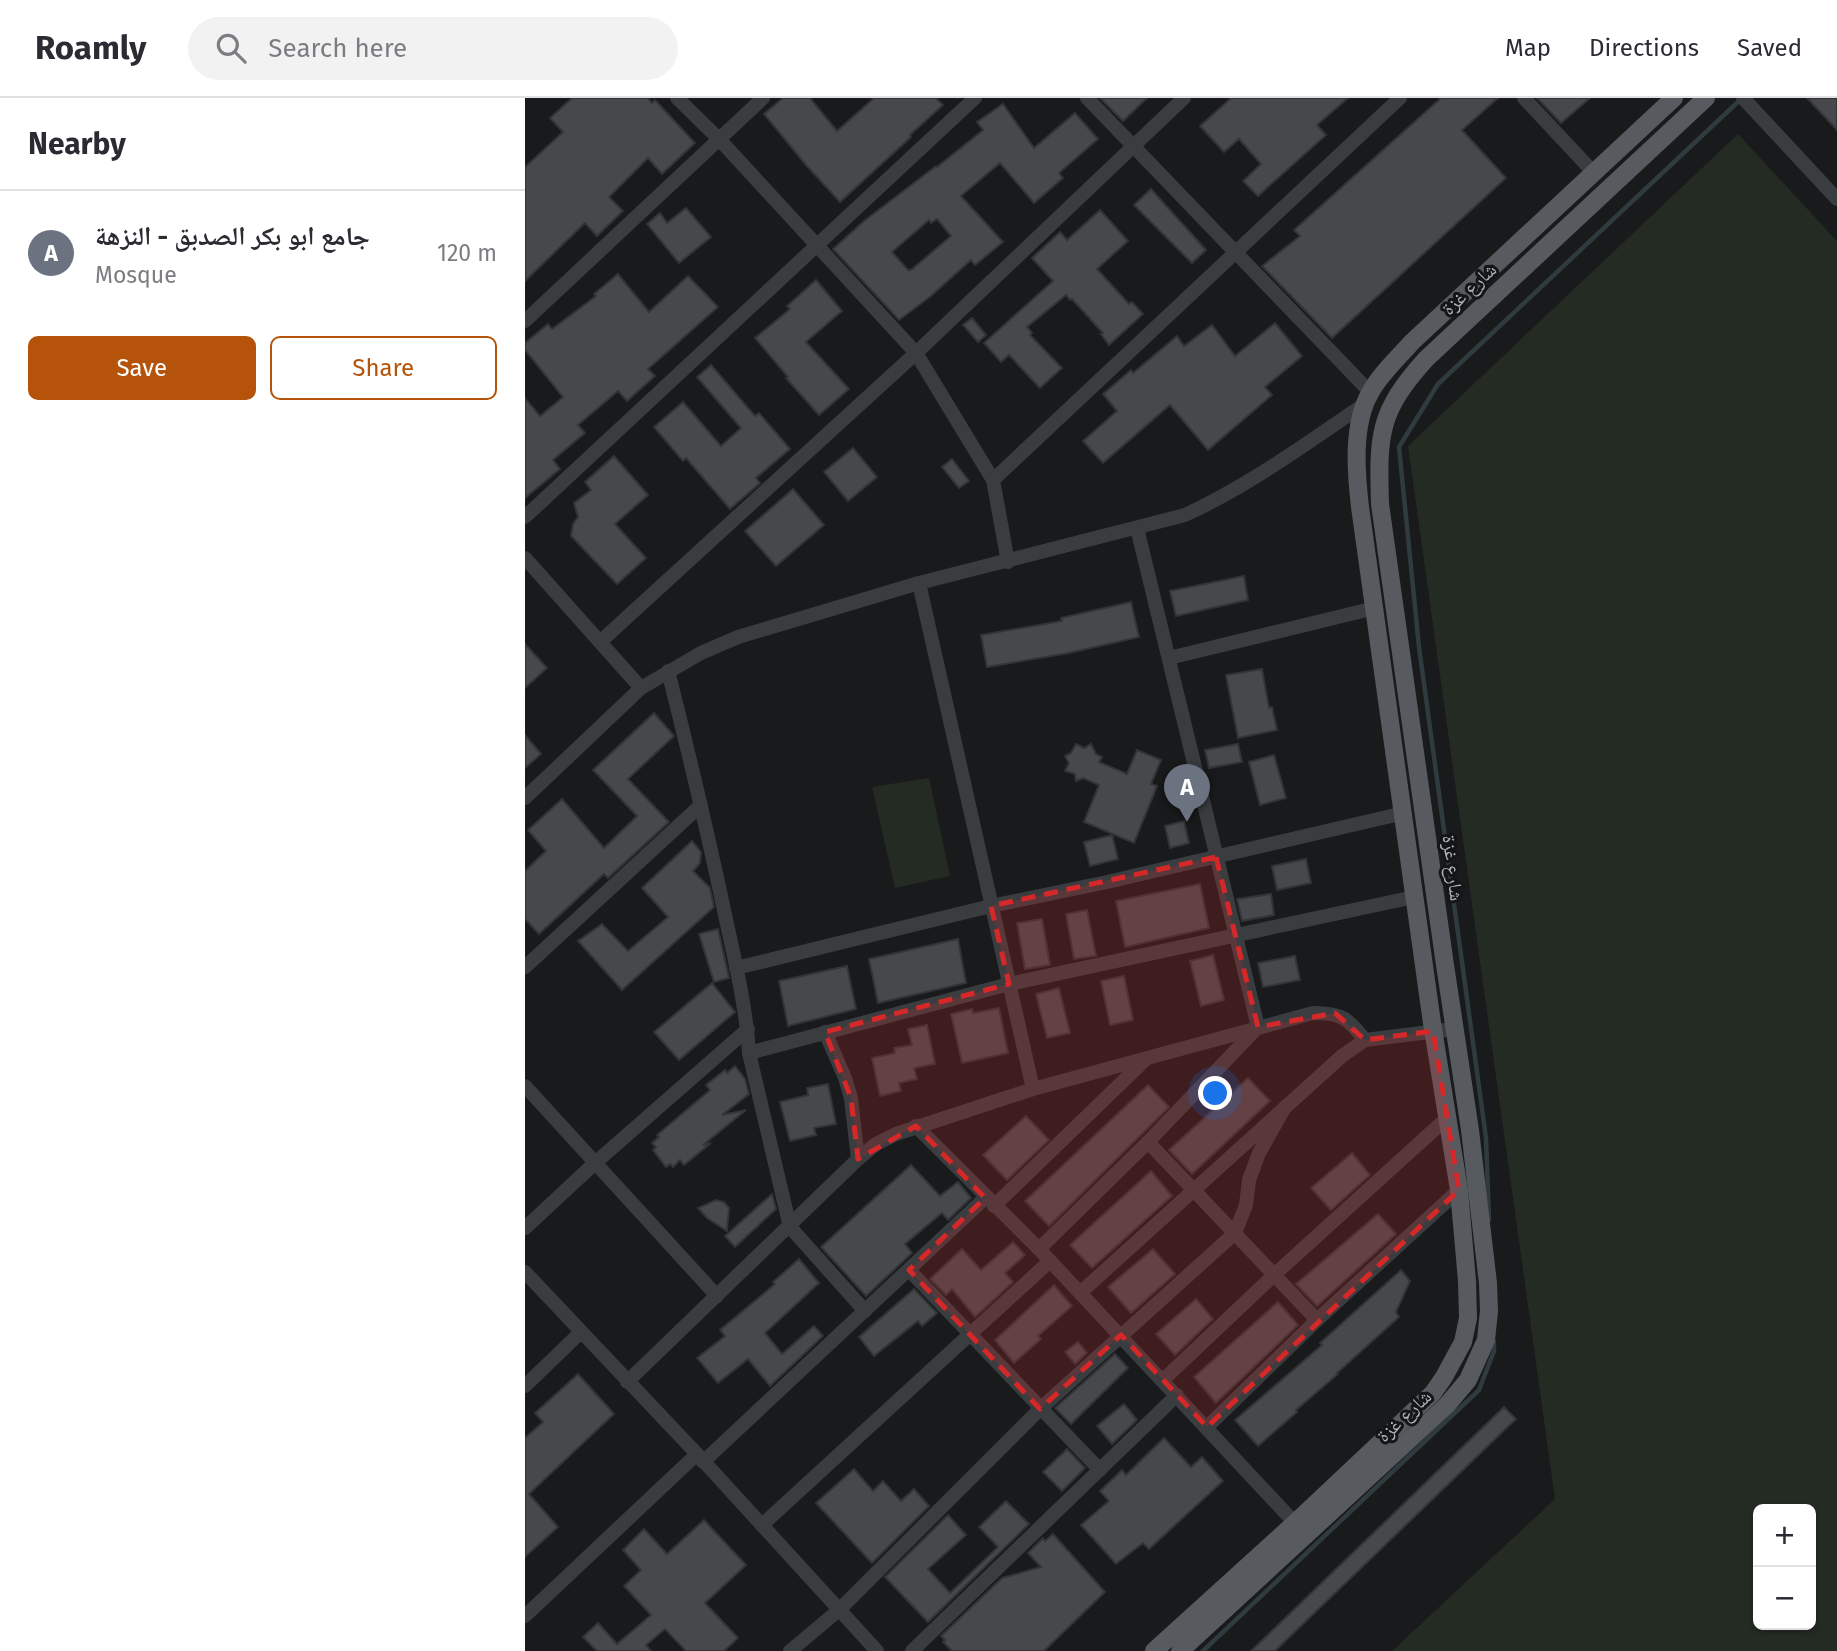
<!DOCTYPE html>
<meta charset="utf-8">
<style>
body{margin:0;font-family:"Fira Sans","Noto Naskh Arabic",sans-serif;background:#f2f2f3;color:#2b2b33}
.controls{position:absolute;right:21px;bottom:21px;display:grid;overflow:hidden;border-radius:10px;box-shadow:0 2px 5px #0004}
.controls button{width:63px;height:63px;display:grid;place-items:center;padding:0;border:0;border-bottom:2px solid #e1e1e2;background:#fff;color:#2b2b33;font:35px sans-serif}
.you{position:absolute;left:691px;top:996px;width:24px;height:24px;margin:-18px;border:5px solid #fff;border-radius:50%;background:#1a73e8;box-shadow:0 0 0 10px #1a73e833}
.badge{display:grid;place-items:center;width:46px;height:46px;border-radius:50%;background:#b45309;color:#fff;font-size:23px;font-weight:700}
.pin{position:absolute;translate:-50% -58px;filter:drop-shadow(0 2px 4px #0008)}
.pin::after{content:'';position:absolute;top:37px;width:24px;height:21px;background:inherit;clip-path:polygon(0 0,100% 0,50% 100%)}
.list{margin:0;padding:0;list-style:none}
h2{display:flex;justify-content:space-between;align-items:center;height:91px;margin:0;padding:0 28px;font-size:30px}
h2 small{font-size:23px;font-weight:400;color:#7c7c81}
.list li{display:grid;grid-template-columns:46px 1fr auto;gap:21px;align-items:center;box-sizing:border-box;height:126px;padding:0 28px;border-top:2px solid #e1e1e2}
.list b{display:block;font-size:26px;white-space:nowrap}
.list p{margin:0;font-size:23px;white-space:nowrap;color:#7c7c81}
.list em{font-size:23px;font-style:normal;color:#7c7c81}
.actions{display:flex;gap:14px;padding:21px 28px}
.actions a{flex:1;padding:16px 0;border:2px solid #b45309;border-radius:10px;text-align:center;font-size:24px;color:#b45309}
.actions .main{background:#b45309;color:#fff}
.icon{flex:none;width:38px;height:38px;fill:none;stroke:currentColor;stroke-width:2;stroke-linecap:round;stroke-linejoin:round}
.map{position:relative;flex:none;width:1312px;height:1553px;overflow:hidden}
header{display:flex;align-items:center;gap:42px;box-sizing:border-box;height:98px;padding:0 35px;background:#fff;border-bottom:2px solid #e1e1e2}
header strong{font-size:33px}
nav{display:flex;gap:38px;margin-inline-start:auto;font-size:24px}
.search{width:490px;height:63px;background:#f2f2f3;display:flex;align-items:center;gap:18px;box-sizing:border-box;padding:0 24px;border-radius:38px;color:#7c7c81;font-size:26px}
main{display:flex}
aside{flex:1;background:#fff}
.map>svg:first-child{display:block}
</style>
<header>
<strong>Roamly</strong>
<div class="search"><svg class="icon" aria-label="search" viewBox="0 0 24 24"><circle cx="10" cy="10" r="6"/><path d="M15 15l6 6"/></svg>Search here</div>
<nav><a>Map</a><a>Directions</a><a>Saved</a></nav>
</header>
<main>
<aside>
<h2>Nearby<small></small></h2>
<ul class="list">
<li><span class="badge" style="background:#6b7280">A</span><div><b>جامع ابو بكر الصدبق - النزهة</b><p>Mosque</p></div><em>120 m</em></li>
</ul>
<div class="actions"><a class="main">Save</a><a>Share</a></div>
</aside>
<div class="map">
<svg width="1312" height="1553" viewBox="0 0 1312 1553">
<rect width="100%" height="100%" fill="#191a1b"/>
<g fill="#242b23" fill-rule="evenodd">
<path d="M1213 36 1312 143V1553H867L1030 1401 883 348ZM1286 1411V1527H1233V1411Z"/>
<path d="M404 680 425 778 370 790 347 689Z"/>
</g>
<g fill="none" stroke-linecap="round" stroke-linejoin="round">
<g stroke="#303b3f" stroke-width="4.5">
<path d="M964 1122 961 1040 894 549 874 349 913 286 1216 1"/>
<path d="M678 1553 954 1292 969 1253V1243"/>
</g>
</g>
<g fill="#46484b" stroke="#333437" stroke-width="2" fill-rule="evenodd">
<path d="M47 0H123L127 5 130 2 170 45 137 76 123 60 84 99 98 113 72 138 60 125 0 183V69L38 34 25 20Z"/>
<path d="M258 0H285L312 33 349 0H411L418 7 385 37 386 39 315 104 281 67 239 16Z"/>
<path d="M575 0H622L598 23Z"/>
<path d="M706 0H823L792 27 801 37 733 98 718 83 736 66 714 41 699 54 675 28Z"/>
<path d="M916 0H973L937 32 981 80 807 240 737 168 775 138 769 132Z"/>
<path d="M1012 0H1065L1036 25Z"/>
<path d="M1282 0H1312V32Z"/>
<path d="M478 6 509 50 550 15 573 41 534 75 538 80 509 105 475 65 436 98 478 144 450 167 446 162 406 198 374 222 308 151 339 123 411 68 412 69 458 32 452 24ZM412 121 426 138 386 172H383L367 154 404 122 406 125Z"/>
<path d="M626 91 681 152 667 165 609 107Z"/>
<path d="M161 110 186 139 154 165 122 126 135 115 142 125Z"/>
<path d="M575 112 603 143 572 171 604 206 607 204 618 216 584 247 576 236 578 235 547 201 545 202 541 197 502 229 507 235 505 237 537 270 515 290 484 257 476 264 459 245 528 183 507 160 535 134 542 142Z"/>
<path d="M93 176 124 214 163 178 193 209 123 271 130 278 102 303 93 293 53 327 60 335 28 362 35 371 0 400V300L15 318 38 299 0 252V245L23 226 27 231 71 198 69 196Z"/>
<path d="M291 182 317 213 281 244 324 291 294 317 261 280 263 279 230 240 265 211 262 208Z"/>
<path d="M447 220 461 237 453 244 438 227Z"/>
<path d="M750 225 777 258 740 289 747 297 683 352 645 307 578 365 558 343 592 313 578 296 606 272 608 275 652 238 659 248 687 227 710 258Z"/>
<path d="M186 267 230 318 234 315 265 351 231 380 235 385 205 411 161 360 158 363 129 329 158 304 196 348 216 330 172 279Z"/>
<path d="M328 350 352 379 323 403 299 374Z"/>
<path d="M89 358 123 397 90 426 121 460 92 486 46 438 48 426 53 419 49 405 66 392 60 384Z"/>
<path d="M427 361 444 383 434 390 417 369Z"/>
<path d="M268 391 299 427 251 468 220 433Z"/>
<path d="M719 478 723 502 651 518 645 493Z"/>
<path d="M606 504 614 539 544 555 462 569 456 537 537 523 536 520Z"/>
<path d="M0 546 22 570 0 590Z"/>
<path d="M737 571 744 610 747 609 752 632 713 640 701 577Z"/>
<path d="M129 615 149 638 103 681 144 724 83 780 79 776 14 836 0 821V773L21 753 3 732 37 701 79 750 112 718 68 672Z"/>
<path d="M0 637 16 656 0 670Z"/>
<path d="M551 646 559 650 566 646 571 656 577 659 574 664 602 676 612 652 636 662 626 686 632 688 609 745 559 724 574 687 558 680 551 683 550 676 540 673 544 665 540 658 546 655Z"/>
<path d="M713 646 717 664 684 670 680 652Z"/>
<path d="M749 657 761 700 735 707 724 664Z"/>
<path d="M659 723 664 745 645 750 640 728Z"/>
<path d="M587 737 593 761 565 768 559 744Z"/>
<path d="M167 743 176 754 175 765 168 773 185 790 189 809 97 892 53 843 77 826 103 853 143 819 117 790Z"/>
<path d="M781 761 786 785 752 792 747 768Z"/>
<path d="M675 786 684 830 600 849 591 803Z"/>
<path d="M746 796 749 817 717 823 712 801Z"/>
<path d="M562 812 571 858 549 861 541 816Z"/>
<path d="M517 821 525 867 500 871 492 825Z"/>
<path d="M193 831 204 880 189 884 174 836Z"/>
<path d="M433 841 441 885 353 905 344 861Z"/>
<path d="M688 857 699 902 676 908 665 863Z"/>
<path d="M770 858 775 882 738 889 733 865Z"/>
<path d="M322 868 331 911 263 928 254 883Z"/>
<path d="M599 878 608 922 585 927 576 883Z"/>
<path d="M187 885 210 914 154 962 129 934Z"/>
<path d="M534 890 545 935 522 940 511 896Z"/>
<path d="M474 910 483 955 437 965 426 916 447 911 448 915Z"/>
<path d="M402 927 410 966 389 970 392 981 374 985 376 993 355 998 347 960 370 955 369 950 387 947 383 931Z"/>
<path d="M210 968 220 981 224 996 197 1017 221 1012 178 1047 186 1045 159 1067 155 1062 148 1069 145 1066 141 1069 128 1052 131 1049 127 1045 134 1039 132 1037 185 992 181 987 200 972 202 975Z"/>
<path d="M723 980 745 1003 667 1076 644 1052Z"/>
<path d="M303 986 311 1026 289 1030 291 1037 265 1043 255 1004 283 997 282 990Z"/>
<path d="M623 987 644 1009 524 1128 500 1103Z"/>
<path d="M501 1018 524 1042 482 1082 458 1057Z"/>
<path d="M827 1055 845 1077 806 1112 786 1090Z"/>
<path d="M386 1067 415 1098 433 1084 446 1100 423 1122 417 1115 380 1146 387 1155 341 1198 296 1149Z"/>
<path d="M626 1073 647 1098 567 1170 545 1147Z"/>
<path d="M247 1096 251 1111 210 1149 200 1138Z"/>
<path d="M191 1102 199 1104 204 1110 202 1133 182 1120 173 1110Z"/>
<path d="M853 1116 871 1136 792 1208 771 1186Z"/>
<path d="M488 1144 500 1157 480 1175 488 1184 450 1219 427 1191 421 1197 405 1181 437 1151 456 1172Z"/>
<path d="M628 1151 650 1176 606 1215 583 1189Z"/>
<path d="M274 1161 294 1185 240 1235 257 1256 289 1228 298 1238 245 1288 223 1261 193 1285 172 1260 200 1238 195 1232 250 1186 248 1184Z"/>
<path d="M876 1172 885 1183 871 1214 874 1219 812 1275 813 1276 771 1312 772 1314 733 1348 710 1322 797 1247 795 1245Z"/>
<path d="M529 1187 547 1208 513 1238 516 1241 489 1265 470 1242Z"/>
<path d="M389 1191 412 1215 397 1228 393 1223 349 1258 334 1239Z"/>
<path d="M671 1201 688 1221 650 1257 631 1236Z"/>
<path d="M753 1204 773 1227 691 1305 669 1279Z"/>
<path d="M553 1244 562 1255 550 1266 540 1254Z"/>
<path d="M590 1256 603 1270 546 1326 530 1310Z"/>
<path d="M53 1276 89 1316 4 1396 33 1429 0 1459V1340L18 1324 10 1315Z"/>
<path d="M599 1306 612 1322 587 1346 572 1328Z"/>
<path d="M979 1309 991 1321 750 1553H726Z"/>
<path d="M639 1340 666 1369 677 1359 698 1383 624 1451 618 1445 591 1466 556 1427 584 1403 575 1393 597 1372 601 1377Z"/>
<path d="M542 1351 560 1370 537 1393 518 1374Z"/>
<path d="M329 1371 348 1393 358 1383 376 1403 389 1391 404 1408 347 1465 291 1405Z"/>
<path d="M481 1403 504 1426 403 1524 360 1479 423 1417 441 1437 403 1471 425 1495 473 1449 454 1429Z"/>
<path d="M179 1422 221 1467 180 1505 213 1540 199 1553H161L140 1531 121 1547 126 1553H72L58 1539 73 1525 92 1546 126 1517 99 1488 116 1472 98 1452 119 1431 142 1456Z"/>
<path d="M528 1436 580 1494 519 1553H427L418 1544 420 1542 416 1538 477 1480 516 1469 503 1455 518 1440 520 1443Z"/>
</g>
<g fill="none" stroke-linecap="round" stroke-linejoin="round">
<g stroke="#3a3d40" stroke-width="14">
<path d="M152 0 194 41 391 255 468 382 483 464"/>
<path d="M562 0 845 294"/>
<path d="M999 0 1069 75"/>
<path d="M1218 0 1312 101"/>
<path d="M0 223 238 0"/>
<path d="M468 382 875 0"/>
<path d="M0 419 450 0"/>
<path d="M0 460 116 590"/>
<path d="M394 485 508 991"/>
<path d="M75 544 391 255 659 0"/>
<path d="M644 560 850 510"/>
<path d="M143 573C163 652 182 732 199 812 209 859 221 907 224 955L265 1129 340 1213"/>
<path d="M0 700 116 590 176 555 213 539 394 485 660 417C725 387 782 345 841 305"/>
<path d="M0 869 176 707"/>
<path d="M211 870 466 808 582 784 879 715"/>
<path d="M300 934 320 980 326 1000 333 1061"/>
<path d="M224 955 484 886 889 799"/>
<path d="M0 988 192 1198"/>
<path d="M391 1028 514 1151 770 1425"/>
<path d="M623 1044 792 1222"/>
<path d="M469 1108 621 961"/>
<path d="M0 1130 70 1065 223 931"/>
<path d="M514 1151 623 1044 733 929 612 430"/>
<path d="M384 1172 575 1372"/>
<path d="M0 1174 172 1356 352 1553"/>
<path d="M555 1195 817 958 840 942 929 931"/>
<path d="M638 1282 749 1177 922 1020"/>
<path d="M102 1284 333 1061 351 1046 371 1036 508 991 788 915C817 915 823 920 840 942"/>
<path d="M0 1288 56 1234"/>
<path d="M682 1329 792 1222 934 1092"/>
<path d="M178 1364 460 1100"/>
<path d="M237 1427 525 1163"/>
<path d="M0 1518 172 1356"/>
<path d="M265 1553 314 1512 515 1311 710 1135 721 1107 724 1082 734 1055 760 1009"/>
<path d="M387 1553 652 1297"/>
</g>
<g stroke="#575a5f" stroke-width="18">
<path d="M629 1553 770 1425 908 1295 919 1279 938 1244 943 1220 942 1183 934 1092 907 925 835 409C831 374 827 327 845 295 855 276 873 260 887 244L1149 0"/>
<path d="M655 1553 922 1307 943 1282 961 1242 964 1213 963 1185 945 1032 920 867 855 406C853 337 853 314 901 261L1181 0"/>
</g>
</g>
<path fill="#d62828" fill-opacity="0.2" stroke="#d62828" stroke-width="5" stroke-dasharray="14 9" stroke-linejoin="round" d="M691 759 733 929 810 915 840 942 908 933 934 1092 682 1329 596 1237 515 1311 384 1172 460 1100 391 1028 333 1061 326 1000 300 934 484 886 466 808Z"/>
<g text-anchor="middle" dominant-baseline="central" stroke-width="6" stroke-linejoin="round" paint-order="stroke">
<g font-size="19" fill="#adb3ba" stroke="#141516">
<text transform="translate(944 191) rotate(-43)">شارع غزة</text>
<text transform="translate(928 770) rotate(83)">شارع غزة</text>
<text transform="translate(879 1318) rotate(-43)">شارع غزة</text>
</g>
</g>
</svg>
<div class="controls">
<button>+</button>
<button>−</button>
</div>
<div class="you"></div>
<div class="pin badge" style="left:662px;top:724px;background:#6b7280">A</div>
</div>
</main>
